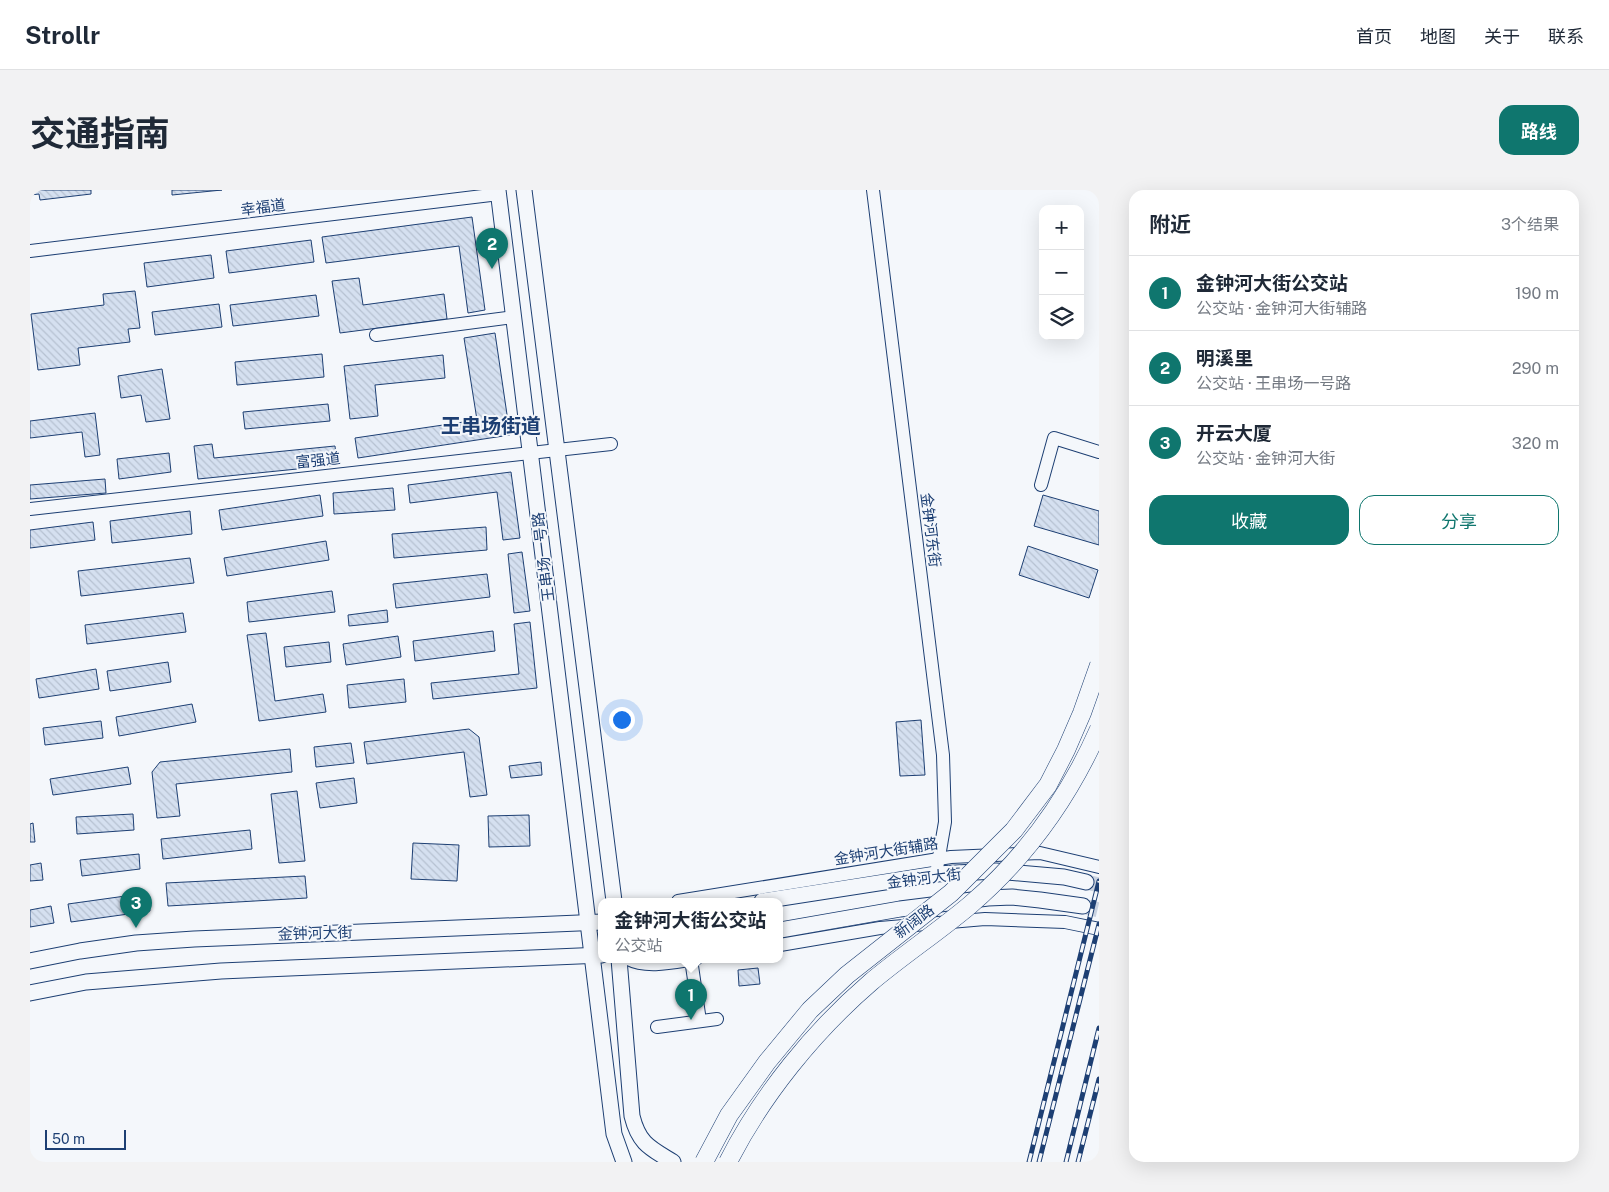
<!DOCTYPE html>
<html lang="zh">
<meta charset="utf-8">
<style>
body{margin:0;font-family:"Public Sans","Noto Sans SC",sans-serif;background:#f2f2f3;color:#1f2937}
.controls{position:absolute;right:15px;top:15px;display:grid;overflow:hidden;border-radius:10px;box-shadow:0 5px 20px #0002}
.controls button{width:45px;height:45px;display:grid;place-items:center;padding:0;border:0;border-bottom:1px solid #e0e1e3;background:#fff;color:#1f2937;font:25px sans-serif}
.scale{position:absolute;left:15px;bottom:12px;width:81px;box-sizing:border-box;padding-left:5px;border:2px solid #1d3f73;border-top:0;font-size:14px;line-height:18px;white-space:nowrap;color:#1d3f73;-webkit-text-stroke:4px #f4f7fb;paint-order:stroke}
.you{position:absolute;left:591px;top:529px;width:18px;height:18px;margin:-12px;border:4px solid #fff;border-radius:50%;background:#1a73e8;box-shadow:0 0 0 8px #1a73e833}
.badge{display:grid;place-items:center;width:32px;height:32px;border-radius:50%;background:#0f766e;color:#fff;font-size:16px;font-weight:700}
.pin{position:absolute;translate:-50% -41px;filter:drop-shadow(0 1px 2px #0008)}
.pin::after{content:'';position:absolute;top:26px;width:18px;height:15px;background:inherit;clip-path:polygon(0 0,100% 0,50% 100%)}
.popup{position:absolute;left:568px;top:708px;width:185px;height:65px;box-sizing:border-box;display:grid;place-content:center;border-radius:10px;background:#fff;filter:drop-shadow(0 1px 4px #0005);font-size:16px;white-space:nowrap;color:#747a83}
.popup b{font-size:19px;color:#1f2937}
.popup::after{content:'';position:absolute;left:50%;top:100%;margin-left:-10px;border:10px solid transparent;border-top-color:#fff}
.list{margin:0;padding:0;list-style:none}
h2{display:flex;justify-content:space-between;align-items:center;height:65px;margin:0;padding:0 20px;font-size:21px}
h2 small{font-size:16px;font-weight:400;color:#747a83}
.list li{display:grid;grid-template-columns:32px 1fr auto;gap:15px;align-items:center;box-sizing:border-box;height:75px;padding:0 20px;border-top:1px solid #e0e1e3}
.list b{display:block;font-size:19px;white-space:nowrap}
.list p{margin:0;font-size:16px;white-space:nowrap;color:#747a83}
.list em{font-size:16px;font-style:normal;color:#747a83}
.actions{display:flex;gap:10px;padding:15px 20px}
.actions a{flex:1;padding:11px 0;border:1px solid #0f766e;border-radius:15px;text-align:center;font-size:18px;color:#0f766e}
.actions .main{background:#0f766e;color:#fff}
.icon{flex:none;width:28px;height:28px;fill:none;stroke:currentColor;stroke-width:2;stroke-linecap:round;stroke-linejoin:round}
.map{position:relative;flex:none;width:1069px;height:972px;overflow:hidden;border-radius:15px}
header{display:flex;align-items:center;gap:30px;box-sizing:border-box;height:70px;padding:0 25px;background:#fff;border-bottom:1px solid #e0e1e3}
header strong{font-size:24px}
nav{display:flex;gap:28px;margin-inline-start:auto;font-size:18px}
.intro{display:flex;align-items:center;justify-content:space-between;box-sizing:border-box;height:120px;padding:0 30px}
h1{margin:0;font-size:35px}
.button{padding:12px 22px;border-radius:15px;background:#0f766e;color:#fff;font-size:18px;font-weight:700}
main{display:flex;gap:30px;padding:0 30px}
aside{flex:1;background:#fff;border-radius:15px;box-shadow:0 5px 20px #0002}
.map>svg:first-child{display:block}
</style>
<header>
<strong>Strollr</strong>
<nav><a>首页</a><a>地图</a><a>关于</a><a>联系</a></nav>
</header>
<div class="intro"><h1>交通指南</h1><a class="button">路线</a></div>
<main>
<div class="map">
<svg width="1069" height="972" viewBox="0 0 1069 972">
<defs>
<pattern id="building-back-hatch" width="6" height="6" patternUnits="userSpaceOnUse" patternTransform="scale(1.25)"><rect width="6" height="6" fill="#d5e0f0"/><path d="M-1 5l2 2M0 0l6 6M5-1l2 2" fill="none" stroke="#b6c1d1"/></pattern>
</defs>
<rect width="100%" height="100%" fill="#f4f7fb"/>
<g fill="url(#building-back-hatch)" stroke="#1d3f73">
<path d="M0 0H61V4L10 10 9 4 0 5Z"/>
<path d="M142 0H192L142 5Z"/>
<path d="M442 27 455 120 438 123 429 56 296 73 292 47Z"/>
<path d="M281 50 284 72 199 83 196 61Z"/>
<path d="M181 65 184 88 117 97 114 73Z"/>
<path d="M329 88 333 115 414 104 417 129 310 143 302 91Z"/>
<path d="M105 101 110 138 98 139 100 152 48 158 50 175 8 180 1 124 74 115 73 104Z"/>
<path d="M286 105 289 126 203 136 200 115Z"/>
<path d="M189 114 192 137 125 145 122 122Z"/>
<path d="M465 143 480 245 328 268 325 248 447 230 434 148Z"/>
<path d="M292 164 294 187 207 195 205 172Z"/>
<path d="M413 165 415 188 345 195 348 226 320 229 314 176Z"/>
<path d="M132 179 140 229 116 232 111 205 91 208 88 186Z"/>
<path d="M298 214 300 231 215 239 213 222Z"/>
<path d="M65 223 70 265 55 267 52 242 0 248V231Z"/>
<path d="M182 254 184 268 305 256 307 275 168 289 164 256Z"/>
<path d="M139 263 141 282 89 289 87 269Z"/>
<path d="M481 282 490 348 473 350 467 302 380 313 378 295Z"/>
<path d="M75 289 76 303 0 309V295Z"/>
<path d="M363 298 365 320 304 324 303 303Z"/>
<path d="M290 305 293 326 192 340 189 320Z"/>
<path d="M1013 305 1069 321V355L1004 336Z"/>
<path d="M160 321 162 344 82 353 80 331Z"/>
<path d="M63 332 65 350 0 358V340Z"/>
<path d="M456 337 457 360 364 368 362 344Z"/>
<path d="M296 351 299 370 197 386 194 368Z"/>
<path d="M998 356 1068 380 1059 408 989 385Z"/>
<path d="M492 362 500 421 484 423 478 364Z"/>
<path d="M160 368 164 393 51 406 48 381Z"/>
<path d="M457 384 460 407 366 418 363 394Z"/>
<path d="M302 401 305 422 219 432 217 412Z"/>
<path d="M357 420 358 432 319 436 318 425Z"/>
<path d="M153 423 156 442 57 454 55 435Z"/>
<path d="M500 432 507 498 403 509 401 493 489 484 484 434Z"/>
<path d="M463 441 465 461 385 471 383 451Z"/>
<path d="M236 443 245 511 293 504 296 522 229 531 217 445Z"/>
<path d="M368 446 371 467 316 475 313 454Z"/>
<path d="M299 452 301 472 256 477 254 457Z"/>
<path d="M138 472 141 492 80 501 77 481Z"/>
<path d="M66 479 69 499 9 508 6 489Z"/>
<path d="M374 489 376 512 319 518 317 495Z"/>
<path d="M162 514 166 532 89 546 86 527Z"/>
<path d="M891 530 895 585 870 586 866 532Z"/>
<path d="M71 531 73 548 15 555 13 538Z"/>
<path d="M439 539 449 547 457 605 440 607 434 562 337 574 334 552Z"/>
<path d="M321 553 324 573 286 577 284 557Z"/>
<path d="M260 559 262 582 146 594 150 626 127 628 122 582 130 572Z"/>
<path d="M511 572 512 585 481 588 479 576Z"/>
<path d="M98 577 101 594 23 605 20 589Z"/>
<path d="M324 588 327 613 290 618 286 593Z"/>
<path d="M267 601 275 671 249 673 241 604Z"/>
<path d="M103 624 104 640 47 644 46 627Z"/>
<path d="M499 625 500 656 459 657 458 626Z"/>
<path d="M3 633 5 652H0V634Z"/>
<path d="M220 640 222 659 133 669 131 649Z"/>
<path d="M383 653 429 655 427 691 381 689Z"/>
<path d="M109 664 110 679 52 686 50 670Z"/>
<path d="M11 673 13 690 0 691V675Z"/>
<path d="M275 686 277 708 138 716 136 693Z"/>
<path d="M117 703 120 721 41 732 38 714Z"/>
<path d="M21 716 24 733 0 737V720Z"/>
<path d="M728 778 730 794 709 796 708 780Z"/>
</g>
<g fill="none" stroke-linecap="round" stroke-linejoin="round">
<g stroke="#c9d2e0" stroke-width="15" stroke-dasharray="15 8" stroke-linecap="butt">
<path d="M1056 692 1069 695"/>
<path d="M1053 716 1069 720"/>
</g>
<g stroke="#1d3f73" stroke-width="14">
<g id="minor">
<path d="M843 0 913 565 915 632 906 684"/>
<path d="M0 61 469 4"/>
<path d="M346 145 484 127"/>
<path d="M1011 295 1024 248 1069 262"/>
<path d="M0 319 581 254"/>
<path d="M648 711 921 667 1010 663 1069 677"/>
<path d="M750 755 850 738 955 729 1035 732 1069 739"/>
<path d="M598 769C617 779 645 772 666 769"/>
<path d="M661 769 670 831"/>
<path d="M627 837 687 829"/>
</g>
</g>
<g stroke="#1d3f73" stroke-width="17">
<g id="major">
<path d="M468 0 584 944 594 972"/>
<path d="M494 0 584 711"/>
<path d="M732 711 906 684 966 681 1034 687 1056 692"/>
<path d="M750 740 870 719 958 708 982 707 1010 710 1053 716"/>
<path d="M589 769 602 926C609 954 620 958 643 972"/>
<path d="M0 771 50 761 106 753 164 749 572 732"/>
<path d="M0 803 56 792 191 781 572 765"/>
</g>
</g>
<use href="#minor" stroke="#f4f7fb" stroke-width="12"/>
<use href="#major" stroke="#f4f7fb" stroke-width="15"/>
<g stroke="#1d3f73" stroke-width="5">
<g id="rail">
<path d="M999 972 1069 691"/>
<path d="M1009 972 1069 734"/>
<path d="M1036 972 1069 838"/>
<path d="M1048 972 1069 889"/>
</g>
</g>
<use href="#rail" stroke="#f4f7fb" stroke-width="3" stroke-dasharray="9" stroke-linecap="butt"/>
<g stroke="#1d3f73" stroke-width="19" stroke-linecap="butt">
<g id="highway-bridge">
<path d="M674 972 699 925 737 872 780 820 817 785 921 703 984 640 1018 595 1036 560 1052 523 1069 475"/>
<path d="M698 972C732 905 784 841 841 792 873 765 908 742 940 715 996 667 1039 607 1069 539"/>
</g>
</g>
<use href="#highway-bridge" stroke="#f4f7fb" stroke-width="18"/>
</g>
<g text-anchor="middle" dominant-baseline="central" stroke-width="4" stroke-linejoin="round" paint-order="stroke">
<g font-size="15" fill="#1d3f73" stroke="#f4f7fb">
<text transform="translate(233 17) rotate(-7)">幸福道</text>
<text transform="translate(288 270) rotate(-6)">富强道</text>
<text transform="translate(901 340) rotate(83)">金钟河东街</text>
<text transform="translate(513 367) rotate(-97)">王串场一号路</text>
<text transform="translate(856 661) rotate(-9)">金钟河大街辅路</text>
<text transform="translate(894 688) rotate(-7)">金钟河大街</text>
<text transform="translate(884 731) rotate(-37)">新阔路</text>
<text transform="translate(285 743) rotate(-2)">金钟河大街</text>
</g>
<g font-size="20" font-weight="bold" fill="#1d3f73" stroke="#f4f7fb">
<text x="461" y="236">王串场街道</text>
</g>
</g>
</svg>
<div class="controls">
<button>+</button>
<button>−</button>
<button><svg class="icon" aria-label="layers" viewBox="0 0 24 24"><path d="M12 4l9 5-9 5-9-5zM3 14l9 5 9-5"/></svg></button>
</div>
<div class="scale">50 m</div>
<div class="you"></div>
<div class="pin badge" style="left:661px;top:830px">1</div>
<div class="popup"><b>金钟河大街公交站</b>公交站</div>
<div class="pin badge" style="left:462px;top:79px">2</div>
<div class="pin badge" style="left:106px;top:738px">3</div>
</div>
<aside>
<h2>附近<small>3个结果</small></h2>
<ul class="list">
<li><span class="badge">1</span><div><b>金钟河大街公交站</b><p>公交站 · 金钟河大街辅路</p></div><em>190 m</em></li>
<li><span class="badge">2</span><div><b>明溪里</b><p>公交站 · 王串场一号路</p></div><em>290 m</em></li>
<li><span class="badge">3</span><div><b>开云大厦</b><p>公交站 · 金钟河大街</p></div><em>320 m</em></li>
</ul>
<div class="actions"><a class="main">收藏</a><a>分享</a></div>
</aside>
</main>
